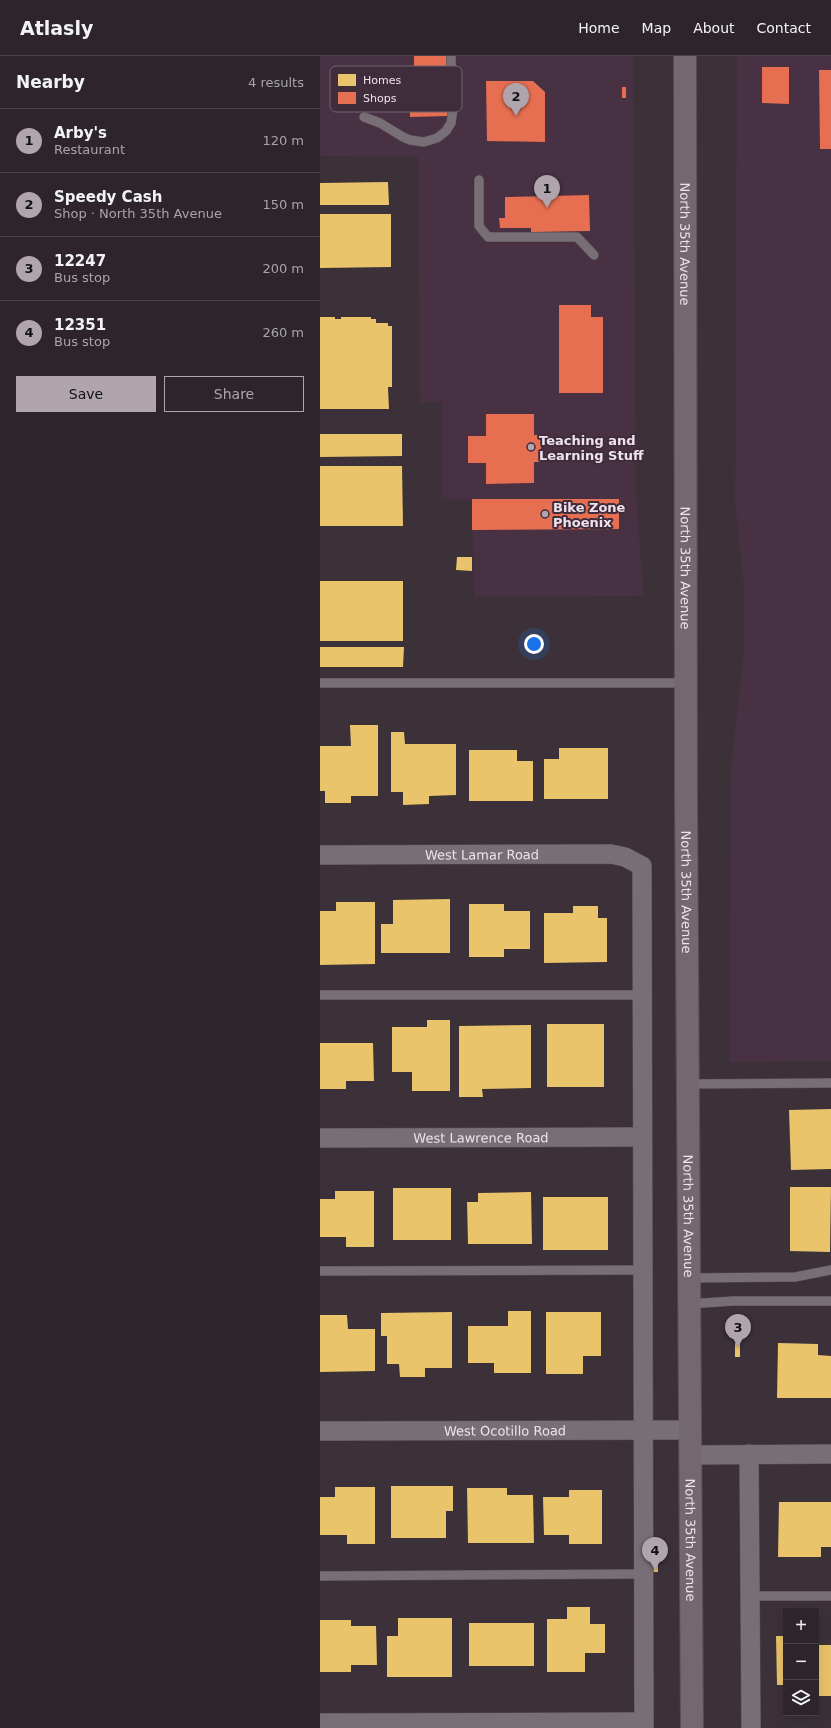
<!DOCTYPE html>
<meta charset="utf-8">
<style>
body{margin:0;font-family:"DejaVu Sans",sans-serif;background:#352d33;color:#f1f3f6}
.controls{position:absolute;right:12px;bottom:12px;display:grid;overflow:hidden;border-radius:0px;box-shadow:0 4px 16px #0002}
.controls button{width:36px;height:36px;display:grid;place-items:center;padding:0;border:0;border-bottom:1px solid #484247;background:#2d252b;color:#f1f3f6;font:20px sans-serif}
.you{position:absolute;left:214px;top:588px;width:14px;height:14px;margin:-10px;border:3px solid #fff;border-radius:50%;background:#1a73e8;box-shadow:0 0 0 6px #1a73e833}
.badge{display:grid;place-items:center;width:26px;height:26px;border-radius:50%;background:#b0a4ad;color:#111;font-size:13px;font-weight:700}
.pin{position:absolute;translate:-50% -33px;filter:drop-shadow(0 1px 2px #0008)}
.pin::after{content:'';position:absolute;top:21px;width:14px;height:12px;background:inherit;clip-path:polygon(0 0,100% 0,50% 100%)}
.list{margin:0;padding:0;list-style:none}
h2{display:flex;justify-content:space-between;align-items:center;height:52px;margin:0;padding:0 16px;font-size:17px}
h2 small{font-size:13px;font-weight:400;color:#a7a5a9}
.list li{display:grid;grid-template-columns:26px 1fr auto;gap:12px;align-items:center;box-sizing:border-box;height:64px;padding:0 16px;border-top:1px solid #484247}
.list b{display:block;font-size:15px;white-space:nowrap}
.list p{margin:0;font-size:13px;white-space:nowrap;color:#a7a5a9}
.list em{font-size:13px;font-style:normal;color:#a7a5a9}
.actions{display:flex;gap:8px;padding:12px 16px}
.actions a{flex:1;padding:9px 0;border:1px solid #b0a4ad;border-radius:0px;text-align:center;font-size:14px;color:#b0a4ad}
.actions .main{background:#b0a4ad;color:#111}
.icon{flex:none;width:22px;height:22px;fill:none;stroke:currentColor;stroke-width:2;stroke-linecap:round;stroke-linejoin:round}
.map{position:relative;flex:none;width:511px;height:1672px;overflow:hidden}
header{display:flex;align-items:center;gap:24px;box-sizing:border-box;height:56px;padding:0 20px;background:#2d252b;border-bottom:1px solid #484247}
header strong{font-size:19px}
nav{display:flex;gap:22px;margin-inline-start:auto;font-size:14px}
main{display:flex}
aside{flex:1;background:#2d252b}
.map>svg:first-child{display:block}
</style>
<header>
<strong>Atlasly</strong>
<nav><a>Home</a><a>Map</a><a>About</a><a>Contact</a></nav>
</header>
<main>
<aside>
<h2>Nearby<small>4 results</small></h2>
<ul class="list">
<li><span class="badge">1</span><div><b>Arby's</b><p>Restaurant</p></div><em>120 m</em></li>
<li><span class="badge">2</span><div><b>Speedy Cash</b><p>Shop · North 35th Avenue</p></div><em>150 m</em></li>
<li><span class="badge">3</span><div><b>12247</b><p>Bus stop</p></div><em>200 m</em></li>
<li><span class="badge">4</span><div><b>12351</b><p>Bus stop</p></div><em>260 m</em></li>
</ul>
<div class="actions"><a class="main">Save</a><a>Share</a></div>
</aside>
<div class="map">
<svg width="511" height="1672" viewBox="0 0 511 1672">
<rect width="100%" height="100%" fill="#3c3139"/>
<g fill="#473143">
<path d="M0 0H313L316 441 324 540 154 541 152 444 121 443 122 346 100 347 98 101 0 100Z"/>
<path d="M417 0H511V1005L409 1006 411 711 424 596V532L415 446Z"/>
</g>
<g fill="#e9c46a">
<path d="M68 126 69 149H0V127Z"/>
<path d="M0 158H71V211L0 212Z"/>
<path d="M0 261H15V263H21V261H51V263H56V267H68V270H72V331H68L69 353H0Z"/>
<path d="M0 378H82V400L0 401Z"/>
<path d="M0 410H82L83 470H0Z"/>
<path d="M137 501H152V515L136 514Z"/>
<rect x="0" y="525" width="83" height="60"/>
<path d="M0 591H84L83 611H0Z"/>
<path d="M30 669H58V740H31V747H5V735H0V690H31Z"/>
<path d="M71 676H84L85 688H136V739L109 740V748L83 749V736H71Z"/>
<path d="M239 692H288V743H224V703H239Z"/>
<path d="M149 694H197V705H213V745H149Z"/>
<path d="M130 843V897H61V868H73V844Z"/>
<path d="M16 846H55V908L0 909V855H16Z"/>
<path d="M149 848H184V855H210V893H184V901H149Z"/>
<path d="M253 850H278V862H287V906L224 907V857H253Z"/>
<path d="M107 964H130V1035H92V1016H72V971H107Z"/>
<rect x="227" y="968" width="57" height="63"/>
<path d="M211 969V1032L162 1033 163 1041H139V970Z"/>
<path d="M0 987H53L54 1025H26V1033H0Z"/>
<path d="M511 1053V1113L471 1114 469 1054Z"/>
<path d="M470 1131H511L510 1196 470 1195Z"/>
<rect x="73" y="1132" width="58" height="52"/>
<path d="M15 1135H54V1191H26V1181H0V1143H15Z"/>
<path d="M211 1136 212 1188H148L147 1146H158V1137Z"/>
<rect x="223" y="1141" width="65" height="53"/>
<path d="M188 1255H211V1317H174V1307H148V1270H188Z"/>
<path d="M132 1256V1312H105V1321H80L79 1308H67V1280H61V1257Z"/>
<path d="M226 1256H281V1300H263V1318H226Z"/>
<path d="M0 1259H27L28 1273H55V1315L0 1316Z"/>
<rect x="415" y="1287" width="5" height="14"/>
<path d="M458 1287 498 1288V1299L511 1300V1342H457Z"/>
<path d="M71 1430H133V1455H126V1482H71Z"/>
<path d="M15 1431H55V1488H27V1479H0V1441H15Z"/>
<path d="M147 1432H187V1439H213L214 1487H148Z"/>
<path d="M249 1434H282V1488H249V1479H224L223 1441H249Z"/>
<path d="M459 1446H511V1491H501V1501H458Z"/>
<path d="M338 1501V1516H331V1502Z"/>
<path d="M247 1551H270V1568H285V1597H265V1616H227V1563H247Z"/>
<path d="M78 1562H132V1621H67V1580H78Z"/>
<path d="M0 1564H31V1570H56L57 1609H31V1616H0Z"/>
<rect x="149" y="1567" width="65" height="43"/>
<path d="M456 1580H466V1629H457Z"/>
<path d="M496 1580H498V1589H511V1640H496Z"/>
</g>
<g fill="#e76f51">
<path d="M94 0H127L128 60 90 61V55H94Z"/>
<path d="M442 11H469V48L442 47Z"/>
<path d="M499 14H511V93H500Z"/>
<path d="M166 25H213L225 36V86L167 85Z"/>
<rect x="302" y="31" width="4" height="11"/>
<path d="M269 139 270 175 211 176V172H180L179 162H185V141Z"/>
<path d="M239 249H271V261H283V337H239Z"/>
<path d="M166 358H214V379H221V406H214V427L166 428V407H148V380H166Z"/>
<path d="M152 443H299V473L152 474Z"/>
</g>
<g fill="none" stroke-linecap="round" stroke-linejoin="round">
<g stroke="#584e55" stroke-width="10">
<g id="lane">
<path d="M44 61 60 67 83 81 90 84 104 86 117 82 126 75 131 67 133 53 131 0"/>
<path d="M159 124V170L168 181H257L274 199"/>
<path d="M0 627H366"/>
<path d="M0 939H322"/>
<path d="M368 1028 511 1027"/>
<path d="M0 1215 323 1214"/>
<path d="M369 1222 475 1221 511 1214"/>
<path d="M369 1248 413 1245H511"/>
<path d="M0 1520 324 1518"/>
<path d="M430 1540H511"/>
</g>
</g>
<g stroke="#584e55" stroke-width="20">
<g id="street">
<path id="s1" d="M0 799 291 798 305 801 322 810 324 1672"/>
<path id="s2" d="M0 1082 322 1081"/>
<path id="s3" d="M0 1375 370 1374"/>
<path d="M429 1398 431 1672"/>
<path d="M370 1399 511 1398"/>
<path d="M0 1667 324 1666"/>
</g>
</g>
<g stroke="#584e55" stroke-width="24">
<g id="secondary">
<path id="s4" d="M365 0 366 737 372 1672"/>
</g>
</g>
<use href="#lane" stroke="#786e76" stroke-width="9"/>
<use href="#street" stroke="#786e76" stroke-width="19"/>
<use href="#secondary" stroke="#736770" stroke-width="22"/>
</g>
<g fill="#b0a4ad" stroke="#402d3c" stroke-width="1.5">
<circle cx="211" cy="391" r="4"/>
<circle cx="225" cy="458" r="4"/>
</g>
<g text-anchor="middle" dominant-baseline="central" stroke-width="4" stroke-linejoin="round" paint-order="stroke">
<g font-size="13" fill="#eee2eb" stroke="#402d3c">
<text stroke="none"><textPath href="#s4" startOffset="188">North 35th Avenue</textPath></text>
<text stroke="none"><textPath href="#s4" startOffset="512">North 35th Avenue</textPath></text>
<text stroke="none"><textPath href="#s1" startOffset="162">West Lamar Road</textPath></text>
<text stroke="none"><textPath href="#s4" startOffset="836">North 35th Avenue</textPath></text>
<text stroke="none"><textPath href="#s2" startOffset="161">West Lawrence Road</textPath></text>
<text stroke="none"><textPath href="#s4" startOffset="1160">North 35th Avenue</textPath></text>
<text stroke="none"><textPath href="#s3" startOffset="185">West Ocotillo Road</textPath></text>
<text stroke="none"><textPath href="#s4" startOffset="1484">North 35th Avenue</textPath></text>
</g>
<g font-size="13" font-weight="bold" fill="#eee2eb" stroke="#402d3c" text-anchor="start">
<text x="219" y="384">Teaching and<tspan x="219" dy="15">Learning Stuff</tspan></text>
<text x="233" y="451">Bike Zone<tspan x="233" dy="15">Phoenix</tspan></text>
</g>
</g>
<rect x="10" y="10" width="132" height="46" rx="6" fill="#402d3c" stroke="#746371" stroke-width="1"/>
<rect x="18" y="18" width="18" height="12" fill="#e9c46a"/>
<rect x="18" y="36" width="18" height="12" fill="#e76f51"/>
<g font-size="11" fill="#eee2eb">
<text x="43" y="28">Homes</text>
<text x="43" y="46">Shops</text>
</g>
</svg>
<div class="controls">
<button>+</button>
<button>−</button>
<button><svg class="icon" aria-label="layers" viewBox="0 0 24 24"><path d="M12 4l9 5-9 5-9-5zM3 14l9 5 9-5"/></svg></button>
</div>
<div class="you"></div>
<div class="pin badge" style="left:227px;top:152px">1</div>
<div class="pin badge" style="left:196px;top:60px">2</div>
<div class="pin badge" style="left:418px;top:1291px">3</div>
<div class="pin badge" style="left:335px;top:1514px">4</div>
</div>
</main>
